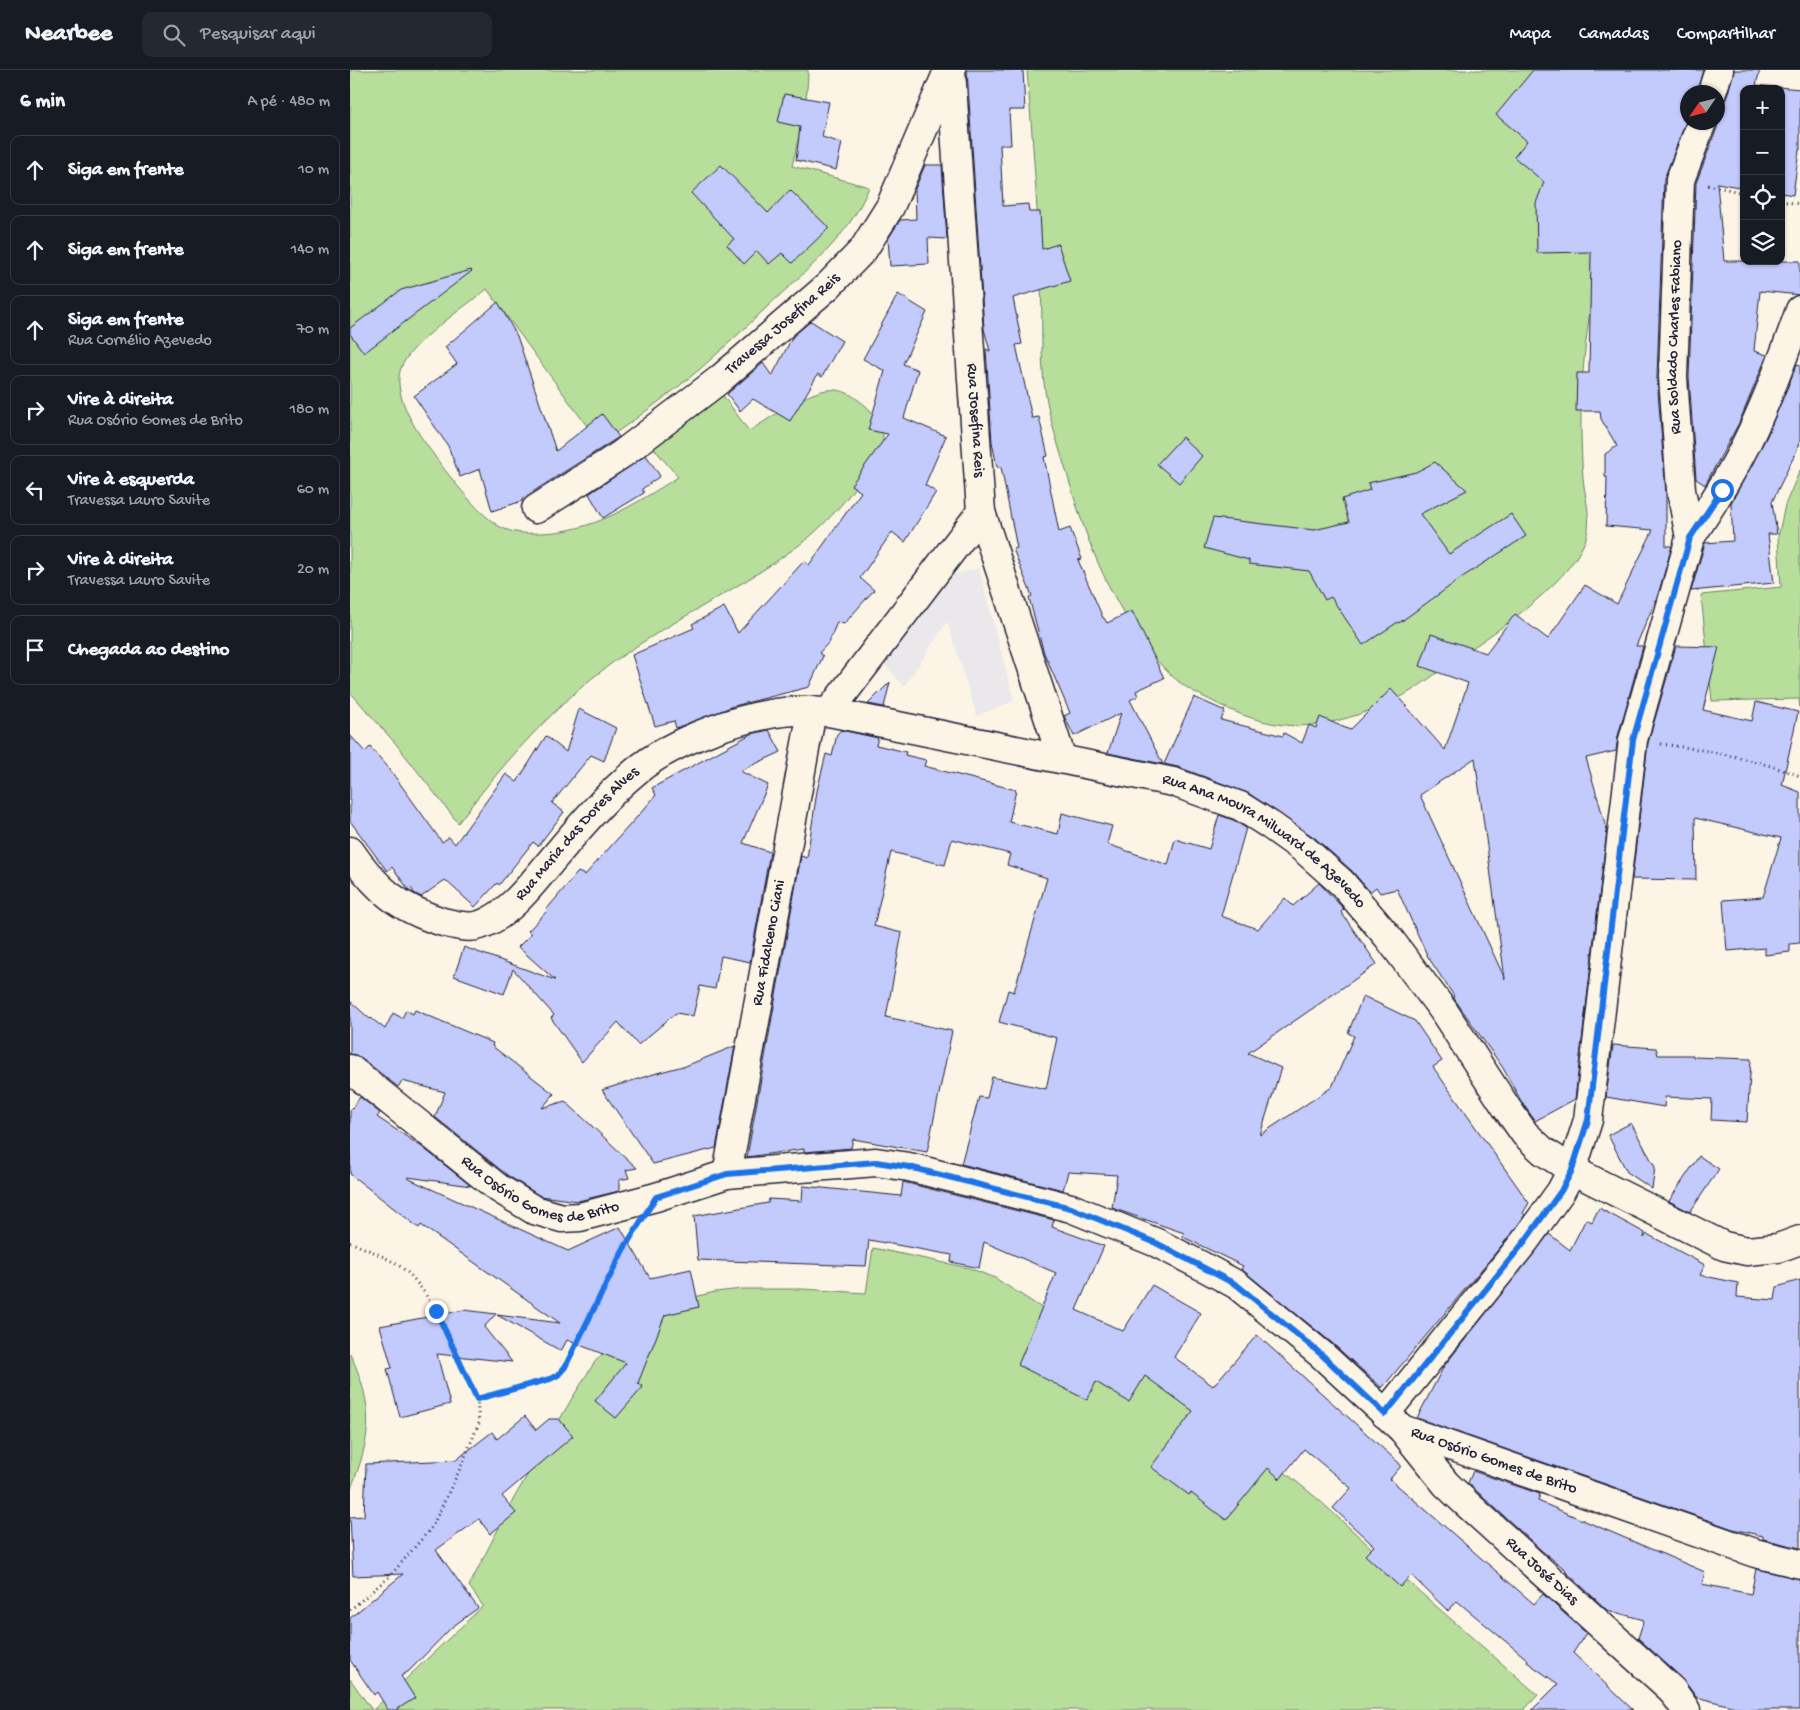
<!DOCTYPE html>
<html lang="pt">
<meta charset="utf-8">
<style>
body{margin:0;font-family:"Gochi Hand",sans-serif;background:#242831;color:#f1f3f6}
.controls{position:absolute;right:15px;top:15px;display:grid;overflow:hidden;border-radius:10px;box-shadow:0 1px 4px #0004}
.controls button{width:45px;height:45px;display:grid;place-items:center;padding:0;border:0;border-bottom:1px solid #363941;background:#171b24;color:#f1f3f6;font:25px sans-serif}
.compass{position:absolute;left:1330px;top:15px;width:45px;height:45px;border-radius:50%;background:#171b24;box-shadow:0 1px 4px #0004;rotate:235deg}
.stop{position:absolute;width:15px;height:15px;margin:-11px;border:4px solid #1a73e8;border-radius:50%;background:#fff}
.stop.end{background:#1a73e8;border-color:#fff;box-shadow:0 1px 5px #0008}
.list{margin:0;padding:0;list-style:none}
h2{display:flex;justify-content:space-between;align-items:center;height:65px;margin:0;padding:0 20px;font-size:21px}
h2 small{font-size:16px;font-weight:400;color:#9ea1a6}
.list li{display:grid;grid-template-columns:32px 1fr auto;gap:15px;align-items:center;box-sizing:border-box;height:70px;margin:0 10px 10px;padding:0 10px;border:1px solid #363941;border-radius:10px}
.list b{display:block;font-size:19px;white-space:nowrap}
.list p{margin:0;font-size:16px;white-space:nowrap;color:#9ea1a6}
.list em{font-size:16px;font-style:normal;color:#9ea1a6}
.icon{flex:none;width:28px;height:28px;fill:none;stroke:currentColor;stroke-width:2;stroke-linecap:round;stroke-linejoin:round}
.map{position:relative;flex:none;width:1450px;height:1640px;overflow:hidden}
header{display:flex;align-items:center;gap:30px;box-sizing:border-box;height:70px;padding:0 25px;background:#171b24;border-bottom:1px solid #363941}
header strong{font-size:24px}
nav{display:flex;gap:28px;margin-inline-start:auto;font-size:18px}
.search{width:350px;height:45px;background:#242831;display:flex;align-items:center;gap:12px;box-sizing:border-box;padding:0 18px;border-radius:10px;color:#9ea1a6;font-size:19px}
main{display:flex}
aside{flex:1;background:#171b24}
.map>svg:first-child{display:block}
</style>
<header>
<strong>Nearbee</strong>
<div class="search"><svg class="icon" aria-label="search" viewBox="0 0 24 24"><circle cx="10" cy="10" r="6"/><path d="M15 15l6 6"/></svg>Pesquisar aqui</div>
<nav><a>Mapa</a><a>Camadas</a><a>Compartilhar</a></nav>
</header>
<main>
<aside>
<h2>6 min<small>A pé · 480 m</small></h2>
<ul class="list">
<li><svg class="icon" aria-label="ahead" viewBox="0 0 24 24"><path d="M12 20V5M6 11l6-6 6 6"/></svg><div><b>Siga em frente</b></div><em>10 m</em></li>
<li><svg class="icon" aria-label="ahead" viewBox="0 0 24 24"><path d="M12 20V5M6 11l6-6 6 6"/></svg><div><b>Siga em frente</b></div><em>140 m</em></li>
<li><svg class="icon" aria-label="ahead" viewBox="0 0 24 24"><path d="M12 20V5M6 11l6-6 6 6"/></svg><div><b>Siga em frente</b><p>Rua Cornélio Azevedo</p></div><em>70 m</em></li>
<li><svg class="icon" aria-label="right" viewBox="0 0 24 24"><path d="M7 20v-9h11M14 6l5 5-5 5"/></svg><div><b>Vire à direita</b><p>Rua Osório Gomes de Brito</p></div><em>180 m</em></li>
<li><svg class="icon" aria-label="left" viewBox="0 0 24 24"><path d="M17 20v-9H6M10 6l-5 5 5 5"/></svg><div><b>Vire à esquerda</b><p>Travessa Lauro Savite</p></div><em>60 m</em></li>
<li><svg class="icon" aria-label="right" viewBox="0 0 24 24"><path d="M7 20v-9h11M14 6l5 5-5 5"/></svg><div><b>Vire à direita</b><p>Travessa Lauro Savite</p></div><em>20 m</em></li>
<li><svg class="icon" aria-label="arrive" viewBox="0 0 24 24"><path d="M6 21V4h12l-3 4 3 4H6"/></svg><div><b>Chegada ao destino</b></div></li>
</ul>
</aside>
<div class="map">
<svg width="1450" height="1640" viewBox="0 0 1450 1640">
<rect width="100%" height="100%" fill="#fcf5e5"/>
<filter id="ink" filterUnits="userSpaceOnUse"><feTurbulence type="fractalNoise" baseFrequency=".02" numOctaves="2"/><feDisplacementMap in="SourceGraphic" scale="10" xChannelSelector="R" yChannelSelector="G"/><feConvolveMatrix kernelMatrix="1 2 1 2 8 2 1 2 1" color-interpolation-filters="sRGB"/></filter>
<g filter="url(#ink)">
<path fill="#ebe8ec" d="M629 498 664 631 627 646 597 552 554 617 531 590 596 506Z"/>
<g fill="#b7df9b" stroke="#6c806b">
<path d="M0 0H458C458 33 449 65 442 96L519 117C499 168 456 200 417 237 395 258 373 279 350 299 318 326 284 350 250 374L137 219C116 236 59 274 51 298 42 321 63 356 76 374 92 397 122 437 143 452 156 463 173 464 190 463 244 462 283 435 328 407L301 375 369 320 399 361C420 349 462 316 486 320 498 321 507 329 516 336 523 343 533 354 533 364 534 377 525 388 518 398 501 426 474 457 448 476 382 525 305 557 241 609 191 651 147 701 108 753L46 674 0 622Z"/>
<path d="M677 0H1272C1265 59 1259 117 1250 176 1243 223 1234 271 1232 319 1230 348 1231 379 1233 408 1235 429 1243 451 1235 471 1217 517 1139 566 1099 594 1080 608 1060 624 1038 633 974 660 932 666 868 634 857 628 844 623 833 615 818 604 805 589 794 574 757 523 735 467 718 407 709 378 700 351 695 321 690 287 693 251 691 217 688 144 683 72 677 0Z"/>
<path d="M1450 400V638L1449 629 1362 631 1351 525 1431 517 1428 467 1435 435Z"/>
<path d="M523 1178 619 1198 645 1208 823 1322 921 1391 969 1430 1063 1516 1188 1625 1174 1640H23L133 1536 119 1516 164 1428 221 1330 244 1293 262 1273 336 1229 365 1222 392 1219H452L516 1223Z"/>
<path d="M0 1283C25 1339 22 1365 0 1421Z"/>
<path d="M0 1609 22 1640H0Z"/>
</g>
<g fill="#c3cafc" stroke="#22223b" fill-rule="evenodd">
<path d="M617 0H673L675 40H659L661 75H650L653 136 678 134 679 142H690L692 179 708 174 720 211 663 228 672 274 666 275 682 348 689 347 698 386 694 387 709 462 720 458 732 489 728 490 753 548H754L757 553 782 541 814 608 786 621 788 626 780 630 813 694 758 683 771 643 724 666 714 646 720 643 694 583 679 528 682 526 663 479 667 478 651 397H647L642 372 636 279 640 281 634 259Z"/>
<path d="M1183 0H1353L1347 22H1338V46L1314 109 1307 308 1316 424V476H1322L1308 525 1286 576H1293L1268 666 1266 681 1236 688 1257 760 1225 1029 1185 1051 1171 1031 1153 998 1103 927 1104 926 1078 887 1047 819 1030 823 1026 817 1020 822 1002 801 965 768 898 723 828 697 814 694 844 627 875 641 871 650 933 666 934 663 952 673 959 655 966 658 970 647 1000 660 1041 619 1095 680 1118 613 1070 596 1081 564 1136 583 1165 544 1198 569 1235 515 1267 534 1303 460 1256 456 1257 407H1255V384L1267 376 1251 349 1250 341H1226L1227 303H1239L1241 182 1187 183 1186 133 1194 112 1164 87 1177 71 1146 45ZM1125 688 1155 909 1070 725Z"/>
<path d="M1384 0H1410L1406 15 1450 19V80H1449L1443 125 1431 123V19H1394V118L1367 113 1374 191H1450V225L1410 221 1404 281 1417 285 1389 353 1355 415 1346 409 1339 307 1346 113 1367 58 1368 36 1373 33 1377 27Z"/>
<path d="M434 24 479 32 472 67 492 73 486 100 446 90 450 57 428 52Z"/>
<path d="M371 95 418 143 440 120 479 158 442 193 432 183 419 194 407 181 394 194 377 175 384 169 341 123Z"/>
<path d="M575 95H592L597 169 578 168 579 194 540 196 538 169 550 150 566 149 565 119Z"/>
<path d="M121 200 122 201 14 283 0 264V258L51 220Z"/>
<path d="M548 224 577 242 553 294 568 300 554 348 596 366 575 415 586 422 555 472 542 462 510 508 524 520 494 554 487 552 479 572 469 583 473 586 459 617 380 637H381L326 658 324 651 305 656 282 585 344 558 342 554 374 537 388 563 454 491 459 495 511 422 501 415 538 364 518 360 535 301 513 289Z"/>
<path d="M148 232 167 266 206 381 252 344 269 367 173 428 172 431 142 441 130 399 110 407 98 376 64 326 107 294 95 277Z"/>
<path d="M461 251 492 271 472 307 468 304 440 351 403 329 390 341 377 324 413 293 422 306 443 266Z"/>
<path d="M1447 294 1450 295V370L1446 382 1422 432 1427 464H1418L1424 513 1341 521 1355 473 1383 471 1381 433 1417 366Z"/>
<path d="M832 367 852 386 829 413 807 394Z"/>
<path d="M296 385 310 406 292 419 294 423 253 448 239 424Z"/>
<path d="M1085 392 1117 420 1070 444 1099 484 1161 444 1176 466 1114 506 1049 553 1048 552 1013 575 981 527 975 530 959 501 899 494V490L854 478 863 448 964 460 999 452 992 429 1020 420 1018 413 1066 402Z"/>
<path d="M1326 576 1369 577 1353 640 1402 651 1406 632 1448 642 1432 715 1450 722V873L1440 874V882L1415 885V878L1377 881 1373 830 1413 827 1431 768 1345 748 1346 810 1282 809 1298 673Z"/>
<path d="M540 612 534 637 518 634Z"/>
<path d="M229 639 266 658 254 691 241 685 202 733 214 742 188 776 183 772 149 815 147 813 125 837 95 810 71 827 64 823 61 818 59 820 42 797 37 801 0 751V665L15 682 20 677 38 697 92 772 99 767 105 774 156 704 167 712 196 666 216 682Z"/>
<path d="M419 660 431 682 390 701 418 715 393 773 420 782 400 892 371 886 365 919 350 916 343 946 326 943 288 975 268 952 232 992 201 948 204 945 163 899 154 924 104 906 114 877 205 910 168 877 181 864 178 861 197 841 196 840 228 802 235 805 295 738 306 725 302 718 401 664Z"/>
<path d="M491 660 528 668 526 675 556 682 555 685 576 690 574 696 666 720 659 752 708 764 712 743 762 756 757 774 818 795 825 769 859 779 869 745 883 750 896 758 871 846 908 859 935 828 943 836 969 813 994 839 991 842 1027 894 898 983 931 998 910 1065 982 1017 1004 966 998 963 1013 926 1065 951 1092 991 1083 997 1179 1133 1173 1143 1175 1145 1163 1162 1032 1318 982 1273 891 1199 893 1196 833 1167 834 1163 762 1138 767 1105 718 1102 713 1120 611 1094 629 1027 637 1028 642 1007 696 1019 707 968 649 952 658 920 664 922 697 808 657 795 660 784 602 769 595 795 541 782 524 856 552 863 536 947 602 961 577 1082 503 1069 501 1078 454 1082V1079L397 1087 451 786 457 788 467 721 476 684 482 686 487 664Z"/>
<path d="M0 931 20 949 21 948 35 959 43 943 52 948 56 940 63 944 65 940 143 973 142 976 204 1024 192 1038 215 1031 287 1098 276 1100 279 1108 269 1110V1121L228 1131 190 1126 157 1105 85 1047 95 1022 52 1011 48 1017 10 987 0 984Z"/>
<path d="M1263 975 1306 978 1308 985H1343V987L1401 989 1397 1052 1361 1050 1362 1029 1315 1027 1314 1037 1256 1027Z"/>
<path d="M385 976 366 1078 303 1094 252 1020 307 1003 333 996V997Z"/>
<path d="M10 1027 30 1043 27 1047 72 1077 121 1116 58 1107 57 1108 218 1181 270 1157 300 1208 341 1199 349 1237 315 1245 288 1313 293 1317 266 1348 245 1331 276 1293 217 1270 211 1281 147 1245 210 1253 71 1155 69 1158 0 1104V1041Z"/>
<path d="M1281 1053 1305 1097 1302 1119 1277 1102 1258 1065Z"/>
<path d="M1349 1086 1369 1099 1340 1142 1319 1131Z"/>
<path d="M553 1112 704 1150 702 1157 754 1176 726 1240 773 1261 802 1215 851 1243 824 1287 863 1316 907 1265 1049 1393 1051 1396 1040 1409 1184 1534 1193 1524 1236 1563 1223 1583 1283 1640H1182L1208 1614 1177 1592 1178 1590 1107 1531 1098 1541 1061 1505 1050 1517 1015 1485 1024 1476 983 1438 1001 1418 954 1379 930 1409 918 1398 876 1450 841 1423 839 1425 801 1397 843 1341 795 1306 779 1332 746 1312 737 1330 668 1295 706 1203 634 1172 629 1198 601 1192 602 1185 519 1170 516 1196 348 1190 344 1146 418 1133 419 1129 452 1131 453 1116 551 1126Z"/>
<path d="M1249 1138 1295 1163 1294 1168 1297 1164 1355 1195 1350 1205 1388 1213 1387 1227 1425 1230 1427 1217 1450 1210V1478L1413 1469V1466L1383 1459 1067 1348 1094 1296 1199 1164 1220 1180 1236 1149 1242 1152Z"/>
<path d="M114 1240 146 1244 134 1257 162 1292 87 1284 100 1334 50 1347 37 1299 42 1298 30 1256Z"/>
<path d="M175 1346 186 1360 199 1349H209L223 1366 152 1426 166 1443 140 1464 129 1449 86 1480 128 1538 102 1557 59 1601 51 1606 65 1628 46 1640H38L27 1622 24 1625 0 1590V1548L53 1504 3 1506 0 1447 14 1446 16 1394 106 1390 142 1362 147 1369Z"/>
<path d="M1123 1401 1190 1424 1188 1431 1355 1502 1352 1514 1401 1524 1406 1499 1450 1509V1640H1397L1346 1627 1333 1609 1288 1568 1294 1550 1257 1540 1215 1501 1216 1500 1192 1481 1118 1413Z"/>
</g>
<g fill="none" stroke-linecap="round" stroke-linejoin="round">
<g stroke="#22223b" stroke-width="31">
<g id="minor">
<path id="s1" d="M601 0 631 442 712 689"/>
<path d="M1362 22 1369 0"/>
<path id="s2" d="M186 439 272 384 369 310 478 216 513 180 540 137 598 1"/>
<path d="M1340 468C1360 438 1379 408 1395 376 1417 332 1434 286 1450 240"/>
<path d="M479 642 631 442"/>
<path id="s3" d="M377 1104 462 641"/>
<path id="s4" d="M1035 1344 1175 1171 1211 1121 1222 1100 1238 1050 1283 670 1340 468 1331 420 1323 307 1330 110 1352 52"/>
<path id="s5" d="M1052 1359 1096 1414 1116 1433 1322 1620 1336 1640"/>
</g>
</g>
<g stroke="#22223b" stroke-width="31">
<g id="tertiary">
<path id="s6" d="M0 781C26 819 48 838 93 852 105 855 119 859 130 855 161 845 187 807 207 784 231 755 256 726 285 702 323 670 395 644 445 641 456 640 468 642 479 642L823 712 890 736 920 755 955 780 992 813 1038 867 1093 940 1156 1037 1175 1064 1193 1081 1222 1100 1374 1176 1397 1181 1428 1178 1450 1170"/>
<path id="s7" d="M0 999 148 1118 184 1140 212 1148 230 1147 306 1127 377 1104 526 1092 559 1097 721 1138 807 1173 852 1196 887 1215 972 1285 1052 1359 1405 1483 1450 1494"/>
</g>
</g>
<g stroke="#22223b" stroke-width="3" stroke-dasharray="1 4" stroke-linecap="butt">
<path d="M1358 115 1394 123"/>
<path d="M1431 131 1450 134"/>
<path d="M1311 674C1358 680 1405 689 1450 706"/>
<path d="M0 1172C20 1181 41 1188 57 1202 87 1230 110 1292 127 1329"/>
<path d="M0 1540 40 1506 82 1457 109 1401 129 1353 127 1329 200 1309 208 1305 215 1297 273 1181 283 1164"/>
</g>
<use href="#minor" stroke="#fcf5e5" stroke-width="28"/>
<use href="#tertiary" stroke="#fcf5e5" stroke-width="28"/>
</g>
</g>
<g fill="none" stroke-linecap="round" stroke-linejoin="round" filter="url(#ink)">
<path stroke="#1a73e8" stroke-width="6" d="M86 1241 127 1329 200 1309 208 1305 215 1297 273 1180 306 1127 377 1104 526 1092 559 1097 721 1138 806 1173 887 1215 972 1285 1035 1344 1175 1171 1211 1121 1222 1100 1238 1050 1283 670 1340 468 1372 420"/>
</g>
<g text-anchor="middle" dominant-baseline="central" stroke-width="4" stroke-linejoin="round" paint-order="stroke">
<g font-size="16" fill="#22223b" stroke="#fcf5e5">
<text stroke="none"><textPath href="#s2" startOffset="309">Travessa Josefina Reis</textPath></text>
<text stroke="none"><textPath href="#s4" startOffset="1155">Rua Soldado Charles Fabiano</textPath></text>
<text stroke="none"><textPath href="#s1" startOffset="351">Rua Josefina Reis</textPath></text>
<text stroke="none"><textPath href="#s6" startOffset="292">Rua Maria das Dores Alves</textPath></text>
<text stroke="none"><textPath href="#s6" startOffset="1045">Rua Ana Moura Milward de Azevedo</textPath></text>
<text stroke="none"><textPath href="#s3" startOffset="235">Rua Fidalceno Ciani</textPath></text>
<text stroke="none"><textPath href="#s7" startOffset="232">Rua Osório Gomes de Brito</textPath></text>
<text stroke="none"><textPath href="#s7" startOffset="1282">Rua Osório Gomes de Brito</textPath></text>
<text stroke="none"><textPath href="#s5" startOffset="200">Rua José Dias</textPath></text>
</g>
</g>
</svg>
<div class="controls">
<button>+</button>
<button>−</button>
<button><svg class="icon" aria-label="locate" viewBox="0 0 24 24"><circle cx="12" cy="12" r="6"/><path d="M12 2v4M12 18v4M2 12h4M18 12h4"/></svg></button>
<button><svg class="icon" aria-label="layers" viewBox="0 0 24 24"><path d="M12 4l9 5-9 5-9-5zM3 14l9 5 9-5"/></svg></button>
</div>
<svg class="compass" viewBox="-18 -18 36 36"><path d="M0-13l5 13h-10z" fill="#e53935"/><path d="M0 13l5-13h-10z" fill="#9ea1a6"/></svg>
<div class="stop" style="left:1372px;top:420px"></div>
<div class="stop end" style="left:86px;top:1241px"></div>
</div>
</main>
